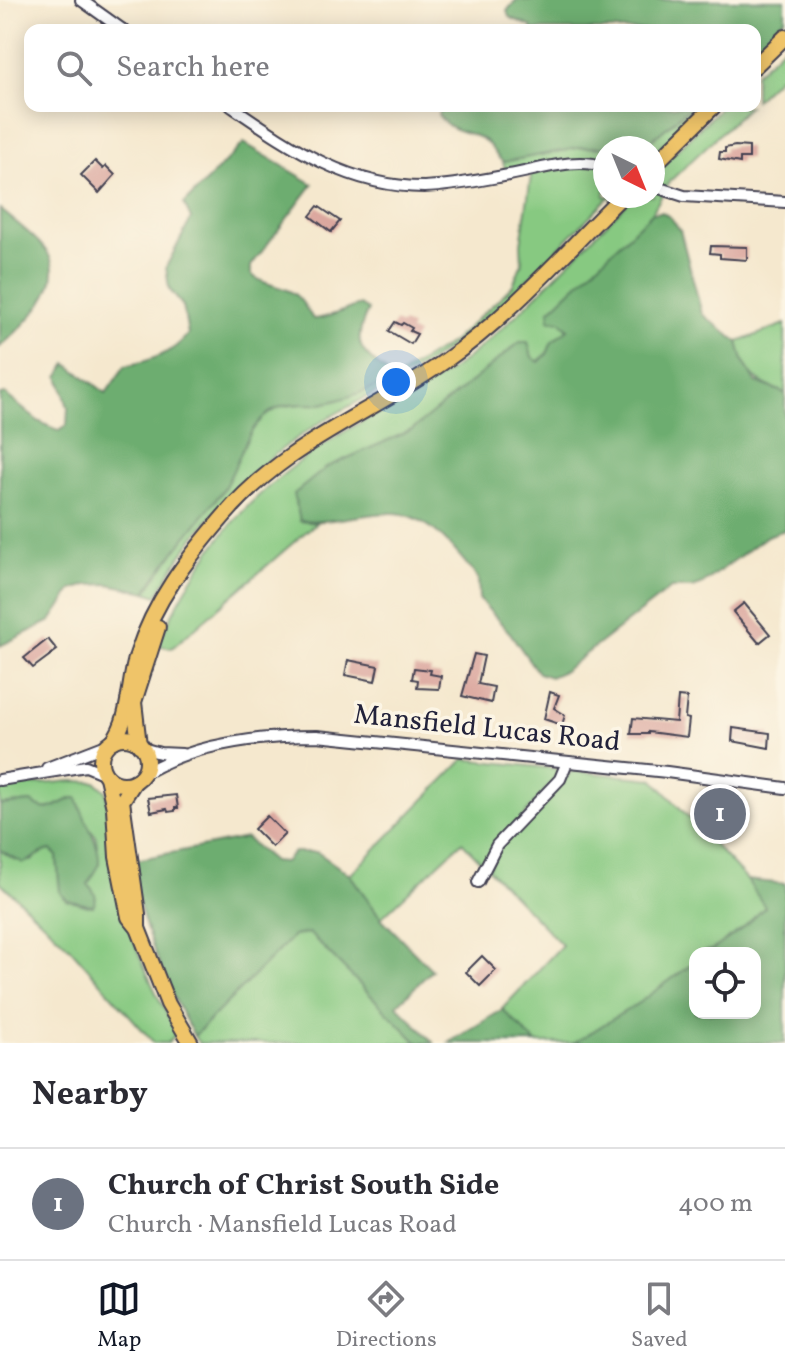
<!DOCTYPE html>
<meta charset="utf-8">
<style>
body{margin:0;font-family:Vollkorn,serif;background:#f7f7f7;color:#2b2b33}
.controls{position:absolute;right:24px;bottom:24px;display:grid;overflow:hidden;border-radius:16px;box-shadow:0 4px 20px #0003}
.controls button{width:72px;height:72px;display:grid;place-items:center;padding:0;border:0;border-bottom:2px solid #e1e1e2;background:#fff;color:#2b2b33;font:40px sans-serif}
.compass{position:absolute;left:593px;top:136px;width:72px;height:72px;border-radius:50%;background:#fff;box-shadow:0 4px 20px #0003;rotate:137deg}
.you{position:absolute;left:396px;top:382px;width:28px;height:28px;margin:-20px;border:6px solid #fff;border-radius:50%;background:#1a73e8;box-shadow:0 0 0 12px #1a73e833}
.badge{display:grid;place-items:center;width:52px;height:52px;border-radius:50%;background:#111827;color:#fff;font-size:26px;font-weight:700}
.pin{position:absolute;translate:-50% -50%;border:4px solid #fff;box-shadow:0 2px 8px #0006}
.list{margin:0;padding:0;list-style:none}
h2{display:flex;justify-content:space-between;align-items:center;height:104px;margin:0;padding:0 32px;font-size:34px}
h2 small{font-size:26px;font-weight:400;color:#7c7c81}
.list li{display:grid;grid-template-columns:52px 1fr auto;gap:24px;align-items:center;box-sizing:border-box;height:112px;padding:0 32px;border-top:2px solid #e1e1e2}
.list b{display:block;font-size:30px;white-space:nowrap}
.list p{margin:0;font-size:26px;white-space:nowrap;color:#7c7c81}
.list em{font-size:26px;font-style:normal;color:#7c7c81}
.icon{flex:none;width:44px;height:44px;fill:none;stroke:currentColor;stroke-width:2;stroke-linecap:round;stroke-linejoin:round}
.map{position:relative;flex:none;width:785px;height:1043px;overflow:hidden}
.search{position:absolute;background:#fff;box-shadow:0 4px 20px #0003;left:24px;right:24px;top:24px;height:88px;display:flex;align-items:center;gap:20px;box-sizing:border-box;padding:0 28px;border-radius:16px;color:#7c7c81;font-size:30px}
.sheet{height:216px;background:#fff}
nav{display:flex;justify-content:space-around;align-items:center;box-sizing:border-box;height:112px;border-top:2px solid #e1e1e2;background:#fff;font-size:22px;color:#7c7c81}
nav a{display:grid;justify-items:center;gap:4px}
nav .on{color:#111827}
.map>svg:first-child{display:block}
</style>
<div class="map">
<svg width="785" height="1043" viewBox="0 0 785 1043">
<rect width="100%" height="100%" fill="#fcf5e5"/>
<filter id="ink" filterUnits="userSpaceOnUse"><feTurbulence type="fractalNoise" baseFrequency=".0125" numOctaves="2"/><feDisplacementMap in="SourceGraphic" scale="16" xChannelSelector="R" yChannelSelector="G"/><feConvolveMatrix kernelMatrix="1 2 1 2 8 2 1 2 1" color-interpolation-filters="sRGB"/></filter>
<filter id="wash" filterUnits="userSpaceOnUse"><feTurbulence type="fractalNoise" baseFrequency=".006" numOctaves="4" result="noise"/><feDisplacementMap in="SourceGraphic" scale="32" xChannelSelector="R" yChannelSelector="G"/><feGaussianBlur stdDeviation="1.8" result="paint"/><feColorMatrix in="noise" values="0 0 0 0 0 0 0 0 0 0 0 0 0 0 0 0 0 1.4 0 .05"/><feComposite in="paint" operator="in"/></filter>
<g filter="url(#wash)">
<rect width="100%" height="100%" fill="#f5e8ce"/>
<g fill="#87c981" stroke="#54765e" stroke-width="2">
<path d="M785 45V71L755 100V74Z"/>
<path d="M691 106H706L653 157V148H643Z"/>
<path d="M722 106H749L669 182 652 213 552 321H560L568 329 552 342 547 354 537 362C529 356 528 348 520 342L412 430 327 467 300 521 316 523 172 648 157 645C203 548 244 495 336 437 376 412 419 394 457 366 519 319 572 257 628 202L609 197C556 249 505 308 445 351 407 379 363 397 323 421 255 462 194 525 157 596L146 592 167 560 222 492 250 432 262 418 279 407 301 404H321L384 385 452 342 501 297 513 285 522 263 521 244 531 176 529 167 505 170 503 162 583 147 607 148 605 196H653V163L667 160Z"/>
<path d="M785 324V393C754 381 746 376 738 342Z"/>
<path d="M464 759 558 769 560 773 483 864 462 842 381 918 350 875Z"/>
<path d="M572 771 653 779 747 880 766 907C747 924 722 953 695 953V962L640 1002 574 1043H536L502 1009 562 945 488 869 501 846Z"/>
<path d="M72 781 96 782 106 791C112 831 115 874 125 914 137 956 156 995 177 1033L168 1043H154L69 947 0 882V850L15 860 32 861 39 853 51 850 57 856 59 883 67 900 88 906V884L99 865 96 836 86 824 77 798C57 801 50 817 31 802L0 805V788Z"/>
<path d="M309 933 418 1043H199L194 1036 293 936Z"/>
</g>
<g fill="#6dad6f" stroke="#486855" stroke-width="2">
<path d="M516 0H785V18L755 47V30H532V27L509 17 507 11Z"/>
<path d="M440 106H691L643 148 583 147 503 162C494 156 492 144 482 139 463 129 453 134 438 115Z"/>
<path d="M244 143 313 184 251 266V274C262 285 280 285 293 293 303 300 307 310 313 319 327 319 345 309 360 305L368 310C349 349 364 352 393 378 381 387 333 403 318 404 304 405 289 402 276 409 242 426 241 466 220 494 195 527 168 557 146 592L108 584 88 585 72 590 51 621 0 646V395L5 394 38 421 59 431 67 425 68 408 59 376 67 364 106 393 125 366C149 361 173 354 188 334L183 306 169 289 166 267 191 219 184 204Z"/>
<path d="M0 209C15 222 36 236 47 252 70 286 22 327 0 347Z"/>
<path d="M662 212 671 218 680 230 702 314 738 342 743 361 756 382 785 393V530L767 536 701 585 692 588H671L564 671 550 677 538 673 510 633 479 599 478 578C457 553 429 513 392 513 361 513 331 524 300 521L294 494 327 467 412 430 520 342H528L532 357 539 362 547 354 552 342 568 329 560 321 549 320 550 310 652 213Z"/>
<path d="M72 798H77C82 817 104 848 98 867 96 872 90 878 88 884 94 892 99 896 93 906L67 900 60 893 57 856 51 850C39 852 34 860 23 863L0 850V805L31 802C48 815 54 807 72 798Z"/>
<path d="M246 838 273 861 285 862 294 852H317L350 875 381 918 432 970 397 1005 434 1043H418L309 933 293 936 194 1036C163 981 140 922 130 861Z"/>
<path d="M747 880 785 884V1043H574L640 1002 695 962V1013H755V953H708L743 928 765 907Z"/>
<path d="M502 1009 536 1043H448L502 1010Z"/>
</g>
<g id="blocks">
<g fill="#dba79f">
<path d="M735 146 749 147V158H740V163L719 159 720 152H725V148Z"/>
<path d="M95 161 103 169 106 166 115 175 99 193 81 175Z"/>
<path d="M318 206 340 221 331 232 310 216Z"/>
<path d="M711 246 747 247V260L720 258V254L710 253Z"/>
<path d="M395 322 401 325 403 323 412 328 410 331 417 334 411 344 389 331Z"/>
<path d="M744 603 770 634 759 643 733 612Z"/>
<path d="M48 639 57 650 33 668 24 658Z"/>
<path d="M474 654 484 656 478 684 494 687 491 703 462 696Z"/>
<path d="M348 660 378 666 375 681 345 675Z"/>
<path d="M414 668 431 670 430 674 441 676 439 689 417 688 418 680 412 679Z"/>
<path d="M550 692 559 695 554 708 565 715 562 725 544 719Z"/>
<path d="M678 697 687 698 685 718 689 719 687 737 648 732V734H631L633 718 676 722Z"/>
<path d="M733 728 770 733 769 748 732 741Z"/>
<path d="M176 795 178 808H175V811L168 812 167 809 151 812 148 798Z"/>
<path d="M716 801 733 819 724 828 706 809Z"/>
<path d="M267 816 285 834 272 847 254 829Z"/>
<path d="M482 956 496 970 480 986 466 972Z"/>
</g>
</g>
</g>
<g filter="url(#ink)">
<use href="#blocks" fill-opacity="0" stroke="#424051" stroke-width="2"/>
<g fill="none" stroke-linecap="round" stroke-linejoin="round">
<g stroke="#424051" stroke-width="14">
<g id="minor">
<path d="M81 0 123 30"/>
<path d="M231 106C291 147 348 187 424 187 453 186 481 180 509 175 538 170 577 156 605 167"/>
<path d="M653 186 684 196 785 202"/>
<path d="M142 748 160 753 182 754"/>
<path d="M47 768 109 744"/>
<path d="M142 775C191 744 259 736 317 736L667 772 785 788"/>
<path d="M0 780 86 766 105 774"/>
<path d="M478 882 497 845 560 779 567 762"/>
</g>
</g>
<g stroke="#424051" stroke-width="18">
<g id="major">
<path d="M755 66 785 37"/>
<path d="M653 166 714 106"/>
<circle cx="124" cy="761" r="23"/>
<path d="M113 741C131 717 128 683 137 655 154 601 187 559 223 517 289 440 366 417 445 361 510 316 565 252 622 196"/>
<path d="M139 745 134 702 158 627"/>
<path d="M107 777 114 808 117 857 129 917 138 928 168 1004 191 1043"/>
<path d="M135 781 122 801 138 914V928"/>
</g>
</g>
<use href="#minor" stroke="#fff" stroke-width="10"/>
<use href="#major" stroke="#efc469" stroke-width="14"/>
</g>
</g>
<g text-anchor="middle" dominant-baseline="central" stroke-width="7" stroke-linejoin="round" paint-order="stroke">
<g font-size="28" fill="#22223b" stroke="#fcf5e5">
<text transform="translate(487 729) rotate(6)">Mansfield Lucas Road</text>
</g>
</g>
</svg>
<div class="controls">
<button><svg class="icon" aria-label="locate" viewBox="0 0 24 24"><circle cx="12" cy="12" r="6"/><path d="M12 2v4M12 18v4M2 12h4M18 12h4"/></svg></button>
</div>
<svg class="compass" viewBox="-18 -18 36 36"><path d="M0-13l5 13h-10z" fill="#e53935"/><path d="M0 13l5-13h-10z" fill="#7c7c81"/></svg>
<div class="you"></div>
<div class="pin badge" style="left:720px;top:814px;background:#6b7280">1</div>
<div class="search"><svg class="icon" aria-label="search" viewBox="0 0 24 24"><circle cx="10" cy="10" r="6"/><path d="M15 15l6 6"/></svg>Search here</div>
</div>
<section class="sheet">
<h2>Nearby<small></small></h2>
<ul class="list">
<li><span class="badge" style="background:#6b7280">1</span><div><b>Church of Christ South Side</b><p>Church · Mansfield Lucas Road</p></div><em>400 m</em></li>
</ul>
</section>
<nav>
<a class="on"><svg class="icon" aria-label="map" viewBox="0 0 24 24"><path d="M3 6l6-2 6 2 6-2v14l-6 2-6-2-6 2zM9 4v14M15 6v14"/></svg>Map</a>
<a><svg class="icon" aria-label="directions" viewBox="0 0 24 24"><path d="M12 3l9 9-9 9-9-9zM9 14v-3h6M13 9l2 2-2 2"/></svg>Directions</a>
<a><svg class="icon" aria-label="saved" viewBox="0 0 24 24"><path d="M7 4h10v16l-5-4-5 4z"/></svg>Saved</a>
</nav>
